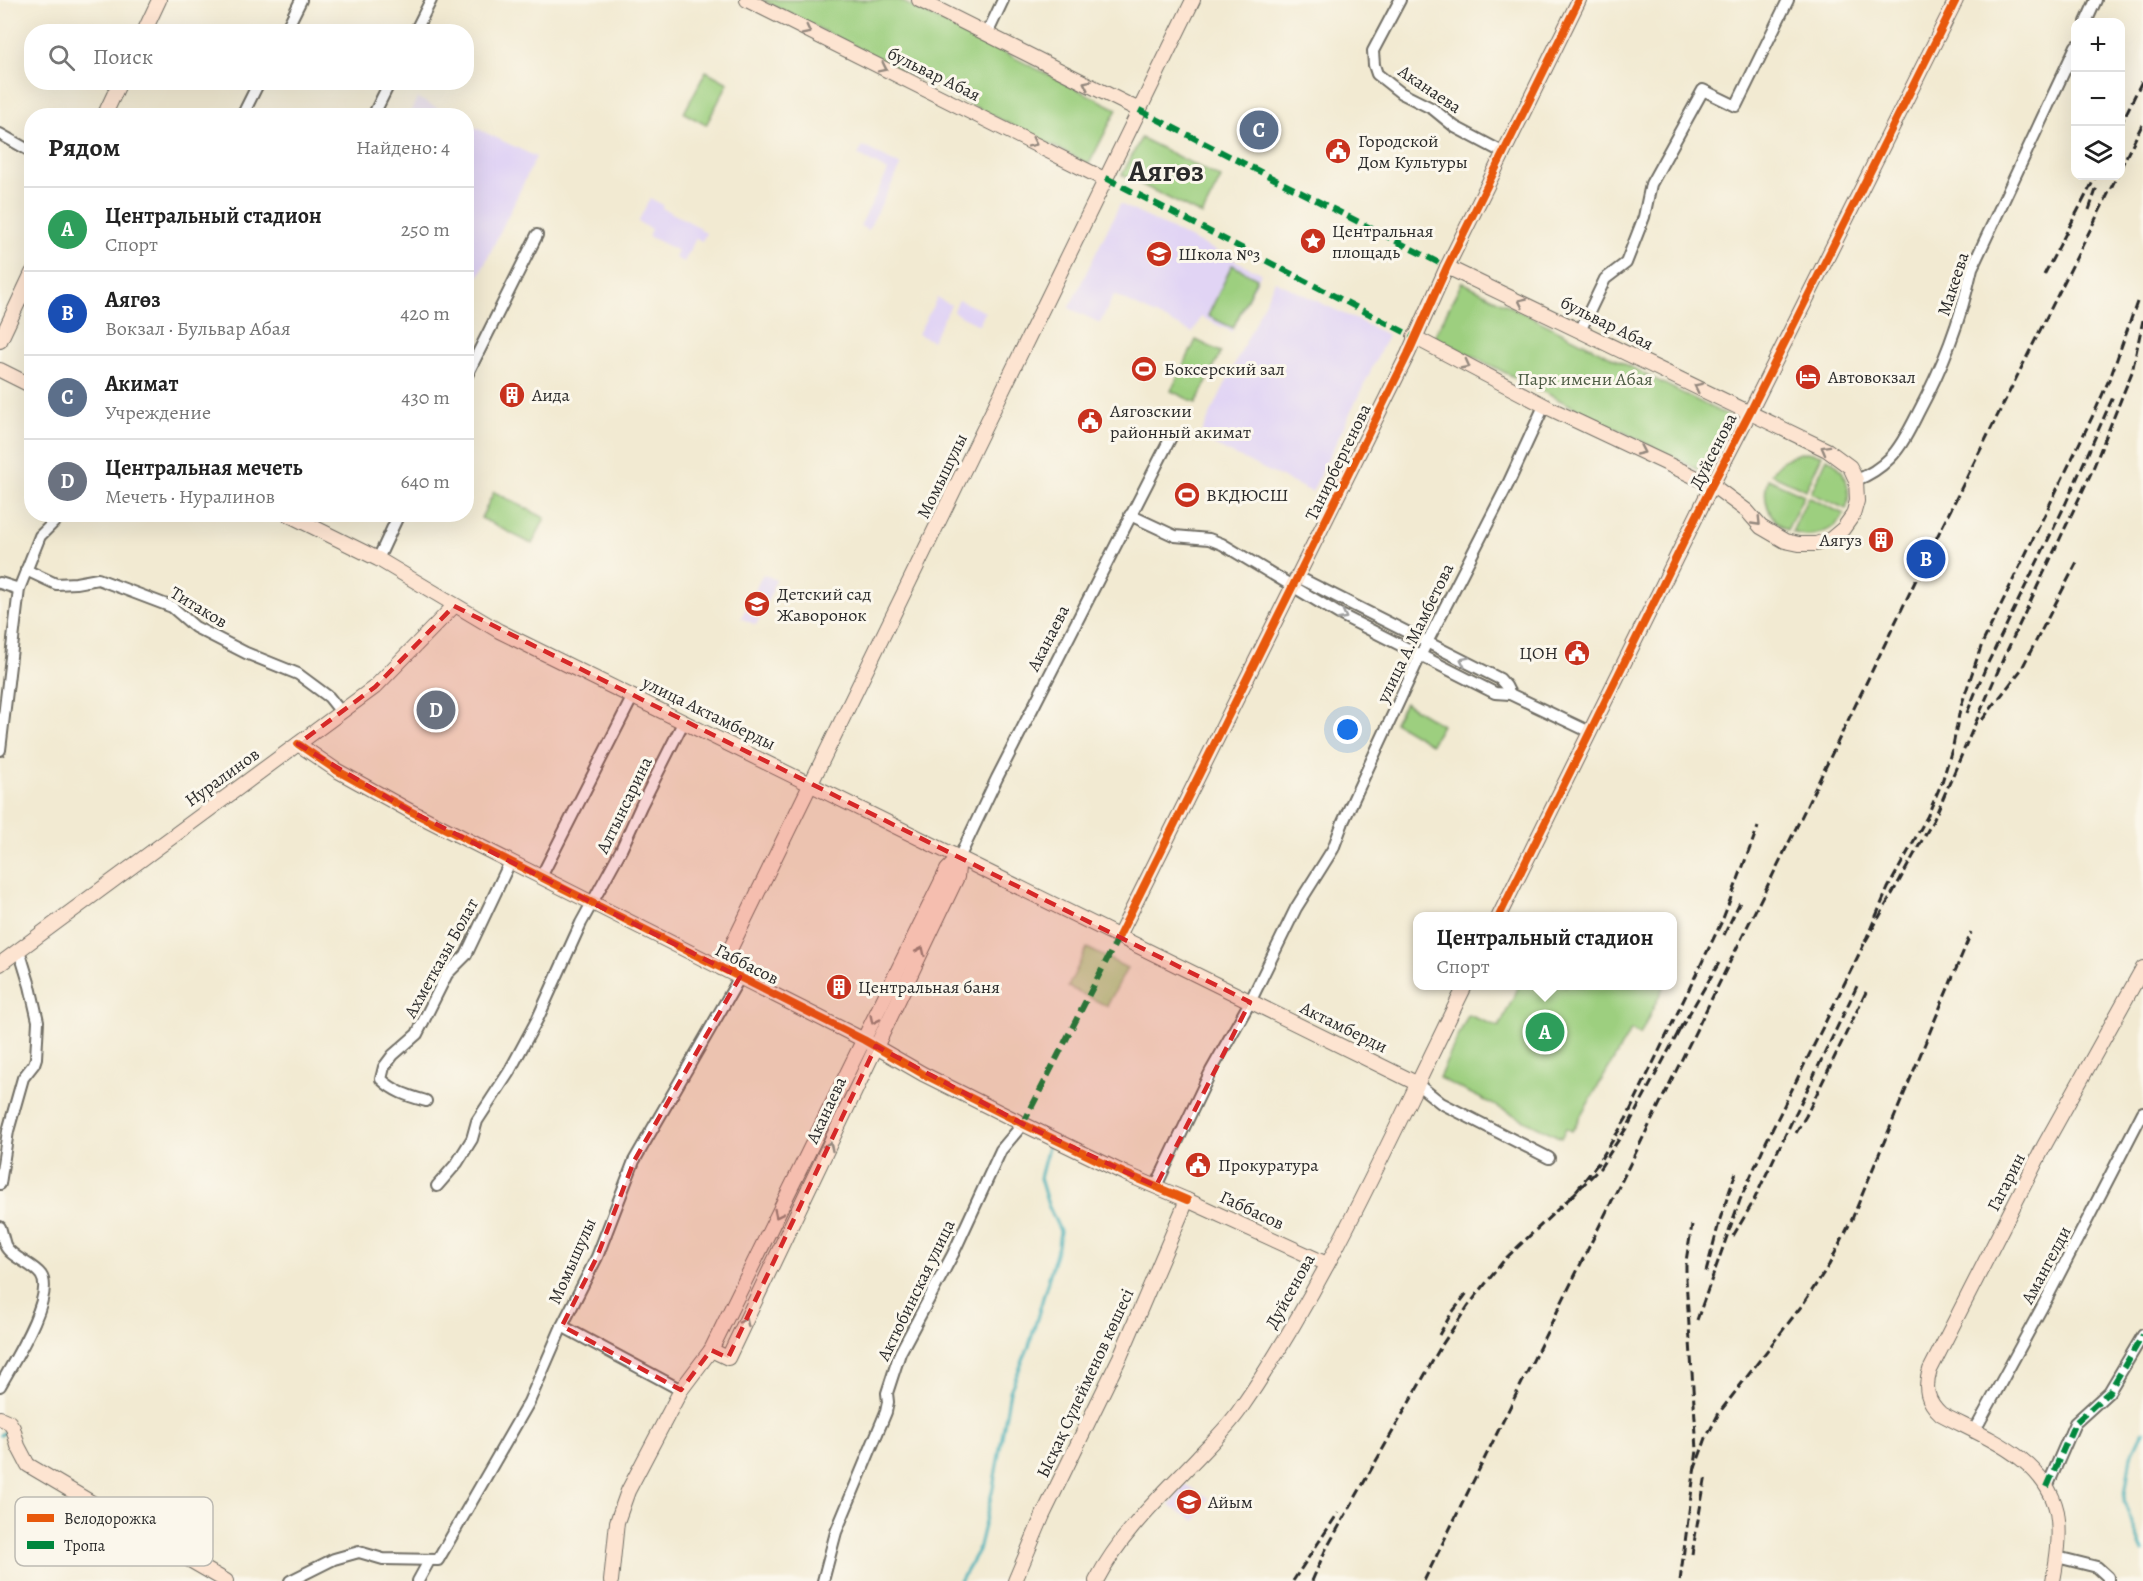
<!DOCTYPE html>
<html lang="ru">
<meta charset="utf-8">
<style>
body{margin:0;font-family:Alegreya,serif;background:#f2f2f2;color:#222}
.controls{position:absolute;right:18px;top:18px;display:grid;overflow:hidden;border-radius:12px;box-shadow:0 6px 24px #0002}
.controls button{width:54px;height:54px;display:grid;place-items:center;padding:0;border:0;border-bottom:2px solid #e0e0e0;background:#fff;color:#222;font:30px sans-serif}
.you{position:absolute;left:1348px;top:730px;width:21px;height:21px;margin:-15px;border:4px solid #fff;border-radius:50%;background:#1a73e8;box-shadow:0 0 0 9px #1a73e833}
.badge{display:grid;place-items:center;width:39px;height:39px;border-radius:50%;background:#c8321e;color:#fff;font-size:20px;font-weight:700}
.pin{position:absolute;translate:-50% -50%;border:3px solid #fff;box-shadow:0 2px 6px #0006}
.popup{position:absolute;left:1413px;top:912px;width:264px;height:78px;box-sizing:border-box;display:grid;place-content:center;border-radius:12px;background:#fff;filter:drop-shadow(0 2px 4px #0005);font-size:20px;white-space:nowrap;color:#767676}
.popup b{font-size:22px;color:#222}
.popup::after{content:'';position:absolute;left:50%;top:100%;margin-left:-12px;border:12px solid transparent;border-top-color:#fff}
.list{margin:0;padding:0;list-style:none}
h2{display:flex;justify-content:space-between;align-items:center;height:78px;margin:0;padding:0 24px;font-size:26px}
h2 small{font-size:20px;font-weight:400;color:#767676}
.list li{display:grid;grid-template-columns:39px 1fr auto;gap:18px;align-items:center;box-sizing:border-box;height:84px;padding:0 24px;border-top:2px solid #e0e0e0}
.list b{display:block;font-size:22px;white-space:nowrap}
.list p{margin:0;font-size:20px;white-space:nowrap;color:#767676}
.list em{font-size:20px;font-style:normal;color:#767676}
.icon{flex:none;width:33px;height:33px;fill:none;stroke:currentColor;stroke-width:2;stroke-linecap:round;stroke-linejoin:round}
.map{position:relative;flex:none;width:2143px;height:1581px;overflow:hidden}
.search{position:absolute;background:#fff;box-shadow:0 6px 24px #0002;left:24px;top:24px;width:450px;height:66px;display:flex;align-items:center;gap:15px;box-sizing:border-box;padding:0 21px;border-radius:24px;color:#767676;font-size:22px}
.panel{position:absolute;background:#fff;box-shadow:0 6px 24px #0002;left:24px;top:108px;width:450px;height:414px;border-radius:24px}
.map>svg:first-child{display:block}
</style>
<div class="map">
<svg width="2143" height="1581" viewBox="0 0 2143 1581">
<rect width="100%" height="100%" fill="#fbf7ec"/>
<filter id="ink" filterUnits="userSpaceOnUse"><feTurbulence type="fractalNoise" baseFrequency=".0167" numOctaves="2"/><feDisplacementMap in="SourceGraphic" scale="12" xChannelSelector="R" yChannelSelector="G"/><feConvolveMatrix kernelMatrix="1 2 1 2 8 2 1 2 1" color-interpolation-filters="sRGB"/></filter>
<filter id="wash" filterUnits="userSpaceOnUse"><feTurbulence type="fractalNoise" baseFrequency=".008" numOctaves="4" result="noise"/><feDisplacementMap in="SourceGraphic" scale="24" xChannelSelector="R" yChannelSelector="G"/><feGaussianBlur stdDeviation="1.35" result="paint"/><feColorMatrix in="noise" values="0 0 0 0 0 0 0 0 0 0 0 0 0 0 0 0 0 1.4 0 .05"/><feComposite in="paint" operator="in"/></filter>
<g filter="url(#wash)">
<rect width="100%" height="100%" fill="#f2ead2"/>
<g fill="#e1d4f4">
<path d="M417 98 452 115H409Z"/>
<path d="M466 123 536 157 479 276 467 270Z"/>
<path d="M863 146 901 166 868 230 860 226 888 171 858 155Z"/>
<path d="M650 198 663 205 662 208 701 228 700 230 706 233 702 241 696 238 684 262 675 258 678 251 648 236 651 229 638 222Z"/>
<path d="M1120 204 1261 273 1232 332 1201 317 1193 333 1114 295 1100 323 1069 308Z"/>
<path d="M1275 281 1388 335 1312 492 1199 438Z"/>
<path d="M937 298 951 305 932 341 918 334Z"/>
<path d="M959 300 985 312 979 325 953 312Z"/>
<path d="M763 574 776 580 772 588 773 589 756 625 741 618Z"/>
<path d="M1184 1484 1208 1498 1195 1521 1170 1506Z"/>
</g>
<g fill="#9dcf7f" stroke="#647d55" stroke-width="1.5">
<path d="M762 0H899L1117 109 1089 164Z"/>
<path d="M706 71 728 83 706 125 684 113Z"/>
<path d="M1141 138 1221 178 1202 215 1122 175Z"/>
<path d="M1232 265 1257 278 1233 328 1208 316Z"/>
<path d="M1462 282 1736 420 1709 475 1434 337Z"/>
<path d="M1196 340 1221 352 1196 403 1171 391Z"/>
<path d="M1806 452 1822 455 1806 490 1771 474C1779 460 1790 455 1806 452Z"/>
<path d="M1827 458C1845 467 1853 489 1846 509L1811 493Z"/>
<path d="M1768 479 1804 495 1787 530C1769 520 1761 498 1768 479Z"/>
<path d="M494 492 545 518 532 544 481 518Z"/>
<path d="M1808 497 1844 514C1834 532 1812 540 1792 532Z"/>
<path d="M1405 703 1442 725 1431 744 1394 722Z"/>
<path d="M1087 948 1127 968 1107 1006 1068 987Z"/>
<path d="M1519 986H1664L1640 1035 1631 1030 1572 1131 1566 1128 1561 1138 1439 1078 1468 1015 1499 1027Z"/>
</g>
<g fill="none" stroke-linecap="round" stroke-linejoin="round">
<g stroke="#3cadb6" stroke-width="3">
<path d="M2143 1431 2131 1456 2124 1501 2143 1552"/>
<path d="M0 1435 6 1432"/>
<path d="M960 1581 978 1550 993 1488 1010 1391 1029 1346 1058 1246 1060 1231 1048 1205 1040 1178 1049 1143"/>
</g>
</g>
</g>
<g filter="url(#ink)">
<g fill="none" stroke-linecap="round" stroke-linejoin="round">
<g stroke="#716e65" stroke-width="14">
<g id="street">
<path d="M1400 0 1373 51 1374 65 1377 74 1401 93 1433 109 1455 127 1504 153"/>
<path d="M2086 22 2096 0"/>
<path d="M285 32 301 0"/>
<path d="M415 32 431 0"/>
<path d="M987 34 1003 0"/>
<path d="M242 116 259 82"/>
<path d="M373 116 390 82"/>
<path d="M0 134 32 152"/>
<path d="M1580 331 1605 279 1626 263 1644 217 1651 184 1703 90 1736 106 1788 0"/>
<path d="M466 377 537 235"/>
<path d="M1856 480C1870 475 1880 468 1890 458 1901 447 1910 429 1917 415 1943 366 1960 323 1972 268L2076 46"/>
<path d="M1130 515 1175 536 1209 539 1222 544 1339 614 1495 693 1510 694 1590 732"/>
<path d="M378 559 399 514"/>
<path d="M26 570 56 584 76 583 98 579 172 607 195 627 246 653 298 674 329 697 341 712"/>
<path d="M1298 577 1500 679 1506 686 1510 694"/>
<path d="M0 583 19 589"/>
<path d="M0 750 19 589 40 536 62 514"/>
<path d="M959 858 997 778 1171 437"/>
<path d="M541 877 633 696"/>
<path d="M1416 1083 1441 1103 1549 1158"/>
<path d="M426 1101C409 1096 394 1092 381 1079L384 1067 393 1055 417 1034 447 974 466 955 510 862"/>
<path d="M0 1184 8 1131 23 1078 34 1064 36 1058 38 1021 30 986 19 950"/>
<path d="M437 1186 457 1163 472 1139 477 1121 509 1072 538 1018 581 923 621 850 641 806 684 721"/>
<path d="M1156 1186 1211 1071 1250 1002 1296 908 1333 849 1343 822 1420 656 1508 484 1544 406"/>
<path d="M0 1227C2 1233 3 1239 5 1245 11 1258 32 1263 41 1275 56 1296 11 1366 0 1386"/>
<path d="M562 1326 681 1390"/>
<path d="M1974 1432 2047 1298 2143 1112"/>
<path d="M2047 1487 2075 1423 2109 1392 2143 1335"/>
<path d="M2057 1557 2097 1567 2108 1577V1581"/>
<path d="M290 1581 334 1559 359 1552 383 1559 438 1560 529 1402 562 1326 597 1257 634 1161 740 977"/>
<path d="M418 1581 429 1561"/>
<path d="M823 1581 836 1532 886 1412 888 1402 887 1393 900 1353 953 1254 1001 1150 1023 1124"/>
</g>
</g>
<g stroke="#716e65" stroke-width="16">
<g id="secondary">
<path d="M747 0 1106 180"/>
<path d="M919 0 1139 110"/>
<path d="M144 32 159 0"/>
<path d="M104 116 120 82"/>
<path d="M1414 337 1551 409 1712 485 1747 511 1761 527 1785 541 1799 544H1816L1831 539 1843 529 1853 515 1857 501 1856 480 1850 467 1827 450 1447 267"/>
<path d="M0 341 32 273"/>
<path d="M0 370 32 386"/>
<path d="M287 514 378 559 499 631 1416 1083"/>
<path d="M298 744 336 770 410 811 864 1040 923 1074 1023 1124 1126 1174 1187 1200 1327 1264"/>
<path d="M1499 916 1712 485 1750 412 1956 0"/>
<path d="M1119 936 1408 354 1447 267 1579 0"/>
<path d="M0 964 375 687 454 606"/>
<path d="M721 968 1193 0"/>
<path d="M711 1350 728 1358 957 877 959 858"/>
<path d="M0 1418 9 1422 13 1428 18 1446 28 1465 99 1507 153 1543 181 1555 226 1581"/>
<path d="M611 1581 617 1522 628 1491 681 1390 711 1350 947 870 959 858"/>
<path d="M1015 1581 1043 1515 1120 1357 1187 1200"/>
<path d="M1096 1581C1121 1533 1160 1497 1197 1458 1211 1443 1227 1428 1239 1411 1330 1279 1394 1129 1465 986"/>
<path d="M2053 1581C2057 1559 2061 1535 2057 1512 2045 1458 1984 1437 1941 1414 1927 1401 1924 1389 1930 1370L2044 1146 2143 968"/>
</g>
</g>
<use href="#street" stroke="#fff" stroke-width="10"/>
<use href="#secondary" stroke="#fde4d1" stroke-width="14"/>
<g stroke="#2b2b2b" stroke-width="3" stroke-dasharray="9 4.5" stroke-linecap="butt">
<path d="M2120 126 2143 79"/>
<path d="M2120 169 2143 123"/>
<path d="M2089 210 2097 187"/>
<path d="M2044 275 2096 176"/>
<path d="M2137 302 2112 373 2096 409 1982 644 1960 709 1953 746 1942 782 1927 817 1888 888 1864 944 1934 819 2004 657 2092 471 2132 372 2143 320"/>
<path d="M1967 713 1985 669 2065 505 2113 397"/>
<path d="M1982 720 2021 670 2078 560"/>
<path d="M1724 935 1740 902"/>
<path d="M1682 1025 1678 1033 1719 963"/>
<path d="M1678 1033 1629 1124 1600 1168 1572 1196 1599 1162 1626 1119 1722 921 1758 827"/>
<path d="M1796 1133 1806 1116 1868 988"/>
<path d="M1733 1236 1752 1204 1858 984"/>
<path d="M1706 1272 1720 1219 1736 1172"/>
<path d="M1697 1320 1740 1200 1766 1142 1864 944"/>
<path d="M1439 1335 1451 1314 1467 1293"/>
<path d="M1694 1471 1706 1438 1719 1413 1803 1304 1829 1265 1852 1219 1971 933"/>
<path d="M1692 1554 1706 1475"/>
<path d="M1293 1581 1338 1513"/>
<path d="M1312 1581 1325 1551 1440 1348 1468 1306 1505 1259 1572 1196"/>
<path d="M1424 1581 1798 824 1926 559 2117 176"/>
<path d="M1680 1581 1697 1450 1686 1279V1261L1692 1225"/>
</g>
<g stroke="#00873e" stroke-width="6" stroke-dasharray="12 6" stroke-linecap="butt">
<path d="M1139 110 1447 267"/>
<path d="M1106 178 1414 337"/>
<path d="M1023 1124 1119 936"/>
<path d="M2047 1487 2075 1423 2109 1392 2143 1335"/>
</g>
<g stroke="#fbf7ec" stroke-width="11">
<g id="cycleway">
<path d="M298 744 336 770 410 811 864 1040 923 1074 1023 1124 1126 1174 1187 1200"/>
<path d="M1499 916 1712 485 1750 412 1956 0"/>
<path d="M1119 936 1408 354 1447 267 1579 0"/>
</g>
</g>
<use href="#cycleway" stroke="#e8590c" stroke-width="8"/>
</g>
<defs><path id="oneway-chevron" d="M-2-3.5L2.5 0L-2 3.5" fill="none" stroke-width="1.6" stroke-linecap="round" stroke-linejoin="round" transform="scale(1.5)"/></defs>
<g stroke="#94887e">
<use href="#oneway-chevron" transform="translate(807 31) rotate(27)"/>
<use href="#oneway-chevron" transform="translate(883 68) rotate(26)"/>
<use href="#oneway-chevron" transform="translate(1087 84) rotate(-154)"/>
<use href="#oneway-chevron" transform="translate(1033 143) rotate(26)"/>
<use href="#oneway-chevron" transform="translate(1522 302) rotate(-154)"/>
<use href="#oneway-chevron" transform="translate(1466 365) rotate(28)"/>
<use href="#oneway-chevron" transform="translate(1698 387) rotate(-154)"/>
<use href="#oneway-chevron" transform="translate(1825 449) rotate(-151)"/>
<use href="#oneway-chevron" transform="translate(1641 451) rotate(25)"/>
<use href="#oneway-chevron" transform="translate(1757 522) rotate(46)"/>
<use href="#oneway-chevron" transform="translate(921 951) rotate(-65)"/>
<use href="#oneway-chevron" transform="translate(874 1020) rotate(116)"/>
<use href="#oneway-chevron" transform="translate(829 1146) rotate(-65)"/>
<use href="#oneway-chevron" transform="translate(778 1214) rotate(116)"/>
<use href="#oneway-chevron" transform="translate(745 1322) rotate(-65)"/>
</g>
<g stroke="#a0a0a0">
<use href="#oneway-chevron" transform="translate(1343 616) rotate(28)"/>
<use href="#oneway-chevron" transform="translate(1464 661) rotate(-154)"/>
</g>
</g>
<path fill="#d62828" fill-opacity="0.2" stroke="#d62828" stroke-width="4.5" stroke-dasharray="12 8" stroke-linejoin="round" d="M454 606 1250 1002 1156 1186 1023 1124 876 1046 728 1358 711 1350 681 1390 562 1326 597 1257 634 1161 740 977 410 811 298 744 375 687Z"/>
<defs>
<g id="civic-disc" transform="scale(1.35)"><circle r="9.5" fill="#c8321e" stroke="#fbf7ec"/><path d="M-.6-6.5H3V-4.5H.6V-3L4-1V1h2V6H-6V1h2V-1L-.6-3ZM-1.2 2.5V6h2.4V2.5Z" fill="#fff"/></g>
<g id="sight-disc" transform="scale(1.35)"><circle r="9.5" fill="#c8321e" stroke="#fbf7ec"/><path d="M0-6L1.8-2.2L6-1.7L2.9 1.2L3.7 5.4L0 3.3L-3.7 5.4L-2.9 1.2L-6-1.7L-1.8-2.2Z" fill="#fff"/></g>
<g id="school-disc" transform="scale(1.35)"><circle r="9.5" fill="#c8321e" stroke="#fbf7ec"/><path d="M0-5L7-2L0 1L-7-2ZM-4 1L0 2.5L4 1V4Q0 6-4 4Z" fill="#fff"/></g>
<g id="stadium-disc" transform="scale(1.35)"><circle r="9.5" fill="#c8321e" stroke="#fbf7ec"/><path d="M0-5a6.5 5 0 1 0 0 10a6.5 5 0 1 0 0-10ZM-3.5-1.8h7v3.6h-7Z" fill="#fff"/></g>
<g id="hotel-disc" transform="scale(1.35)"><circle r="9.5" fill="#c8321e" stroke="#fbf7ec"/><path d="M-6-4.5h1.5V1H6V5H4.5V3h-9V5H-6ZM-4 0a1.8 1.8 0 1 1 3.6 0ZM.5 0V-2.5h3Q6-2.5 6 0Z" fill="#fff"/></g>
<g id="building-disc" transform="scale(1.35)"><circle r="9.5" fill="#c8321e" stroke="#fbf7ec"/><path d="M-4-6H4V6H1V3H-1V6H-4ZM-2.5-4.3h1.7v1.8h-1.7ZM.8-4.3h1.7v1.8H.8ZM-2.5-1h1.7V.8h-1.7ZM.8-1h1.7V.8H.8Z" fill="#fff"/></g>
</defs>
<g fill-rule="evenodd">
<use href="#civic-disc" x="1338" y="151"/>
<use href="#sight-disc" x="1313" y="241"/>
<use href="#school-disc" x="1159" y="254"/>
<use href="#stadium-disc" x="1144" y="369"/>
<use href="#hotel-disc" x="1808" y="377"/>
<use href="#building-disc" x="512" y="395"/>
<use href="#civic-disc" x="1090" y="421"/>
<use href="#stadium-disc" x="1187" y="495"/>
<use href="#building-disc" x="1881" y="540"/>
<use href="#school-disc" x="757" y="604"/>
<use href="#civic-disc" x="1577" y="653"/>
<use href="#building-disc" x="839" y="987"/>
<use href="#civic-disc" x="1198" y="1165"/>
<use href="#school-disc" x="1189" y="1502"/>
</g>
<g text-anchor="middle" dominant-baseline="central" stroke-width="6" stroke-linejoin="round" paint-order="stroke">
<g font-size="18" fill="#2b2b2b" stroke="#fbf7ec">
<text transform="translate(934 74) rotate(26)">бульвар Абая</text>
<text transform="translate(1430 89) rotate(34)">Аканаева</text>
<text transform="translate(1953 284) rotate(-72)">Макеева</text>
<text transform="translate(1607 323) rotate(26)">бульвар Абая</text>
<text transform="translate(1713 451) rotate(-63)">Дуйсенова</text>
<text transform="translate(1338 462) rotate(-64)">Танирбергенова</text>
<text transform="translate(942 476) rotate(-64)">Момышулы</text>
<text transform="translate(199 607) rotate(31)">Титаков</text>
<text transform="translate(1415 633) rotate(-64)">улица А.Мамбетова</text>
<text transform="translate(1048 638) rotate(-63)">Аканаева</text>
<text transform="translate(709 713) rotate(26)">улица Актамберды</text>
<text transform="translate(222 777) rotate(-36)">Нуралинов</text>
<text transform="translate(624 805) rotate(-64)">Алтынсарина</text>
<text transform="translate(441 958) rotate(-61)">Ахметказы Болат</text>
<text transform="translate(747 964) rotate(27)">Габбасов</text>
<text transform="translate(1344 1027) rotate(26)">Актамберди</text>
<text transform="translate(826 1110) rotate(-65)">Аканаева</text>
<text transform="translate(2006 1182) rotate(-63)">Гагарин</text>
<text transform="translate(1252 1210) rotate(25)">Габбасов</text>
<text transform="translate(572 1261) rotate(-66)">Момышулы</text>
<text transform="translate(2046 1265) rotate(-62)">Амангелди</text>
<text transform="translate(916 1290) rotate(-64)">Актюбинская улица</text>
<text transform="translate(1290 1291) rotate(-61)">Дуйсенова</text>
<text transform="translate(1085 1383) rotate(-65)">Ысқақ Сүлейменов көшесі</text>
</g>
<g font-size="18" fill="#2b2b2b" stroke="#fbf7ec" text-anchor="start">
<text x="1358" y="141">Городской<tspan x="1358" dy="21">Дом Культуры</tspan></text>
<text x="1332" y="231">Центральная<tspan x="1332" dy="21">площадь</tspan></text>
<text x="1178" y="254">Школа №3</text>
<text x="1164" y="369">Боксерский зал</text>
<text x="1828" y="377">Автовокзал</text>
<text x="532" y="395">Аида</text>
<text x="1110" y="411">Аягозскии<tspan x="1110" dy="21">районный акимат</tspan></text>
<text x="1206" y="495">ВКДЮСШ</text>
<text x="1862" y="540" text-anchor="end">Аягуз</text>
<text x="777" y="594">Детский сад<tspan x="777" dy="21">Жаворонок</tspan></text>
<text x="1558" y="653" text-anchor="end">ЦОН</text>
<text x="858" y="987">Центральная баня</text>
<text x="1218" y="1165">Прокуратура</text>
<text x="1208" y="1502">Айым</text>
</g>
<g font-size="18" fill="#4d5c44" stroke="#fbf7ec">
<text x="1585" y="379">Парк имени Абая</text>
</g>
<g font-size="30" font-weight="bold" fill="#2b2b2b" stroke="#fbf7ec">
<text x="1166" y="171">Аягөз</text>
</g>
</g>
<rect x="15" y="1497" width="198" height="69" rx="9" fill="#fbf7ec" stroke="#bdbab2" stroke-width="1.5"/>
<rect x="27" y="1514" width="27" height="8" fill="#e8590c"/>
<rect x="27" y="1541" width="27" height="8" fill="#00873e"/>
<g font-size="16" fill="#2b2b2b">
<text x="64" y="1524">Велодорожка</text>
<text x="64" y="1551">Тропа</text>
</g>
</svg>
<div class="controls">
<button>+</button>
<button>−</button>
<button><svg class="icon" aria-label="layers" viewBox="0 0 24 24"><path d="M12 4l9 5-9 5-9-5zM3 14l9 5 9-5"/></svg></button>
</div>
<div class="you"></div>
<div class="pin badge" style="left:1545px;top:1032px;background:#2e9e5b">A</div>
<div class="popup"><b>Центральный стадион</b>Спорт</div>
<div class="pin badge" style="left:1926px;top:559px;background:#1a4fb4">B</div>
<div class="pin badge" style="left:1259px;top:130px;background:#5c6f8a">C</div>
<div class="pin badge" style="left:436px;top:710px;background:#6b7280">D</div>
<div class="search"><svg class="icon" aria-label="search" viewBox="0 0 24 24"><circle cx="10" cy="10" r="6"/><path d="M15 15l6 6"/></svg>Поиск</div>
<section class="panel">
<h2>Рядом<small>Найдено: 4</small></h2>
<ul class="list">
<li><span class="badge" style="background:#2e9e5b">A</span><div><b>Центральный стадион</b><p>Спорт</p></div><em>250 m</em></li>
<li><span class="badge" style="background:#1a4fb4">B</span><div><b>Аягөз</b><p>Вокзал · Бульвар Абая</p></div><em>420 m</em></li>
<li><span class="badge" style="background:#5c6f8a">C</span><div><b>Акимат</b><p>Учреждение</p></div><em>430 m</em></li>
<li><span class="badge" style="background:#6b7280">D</span><div><b>Центральная мечеть</b><p>Мечеть · Нуралинов</p></div><em>640 m</em></li>
</ul>
</section>
</div>
